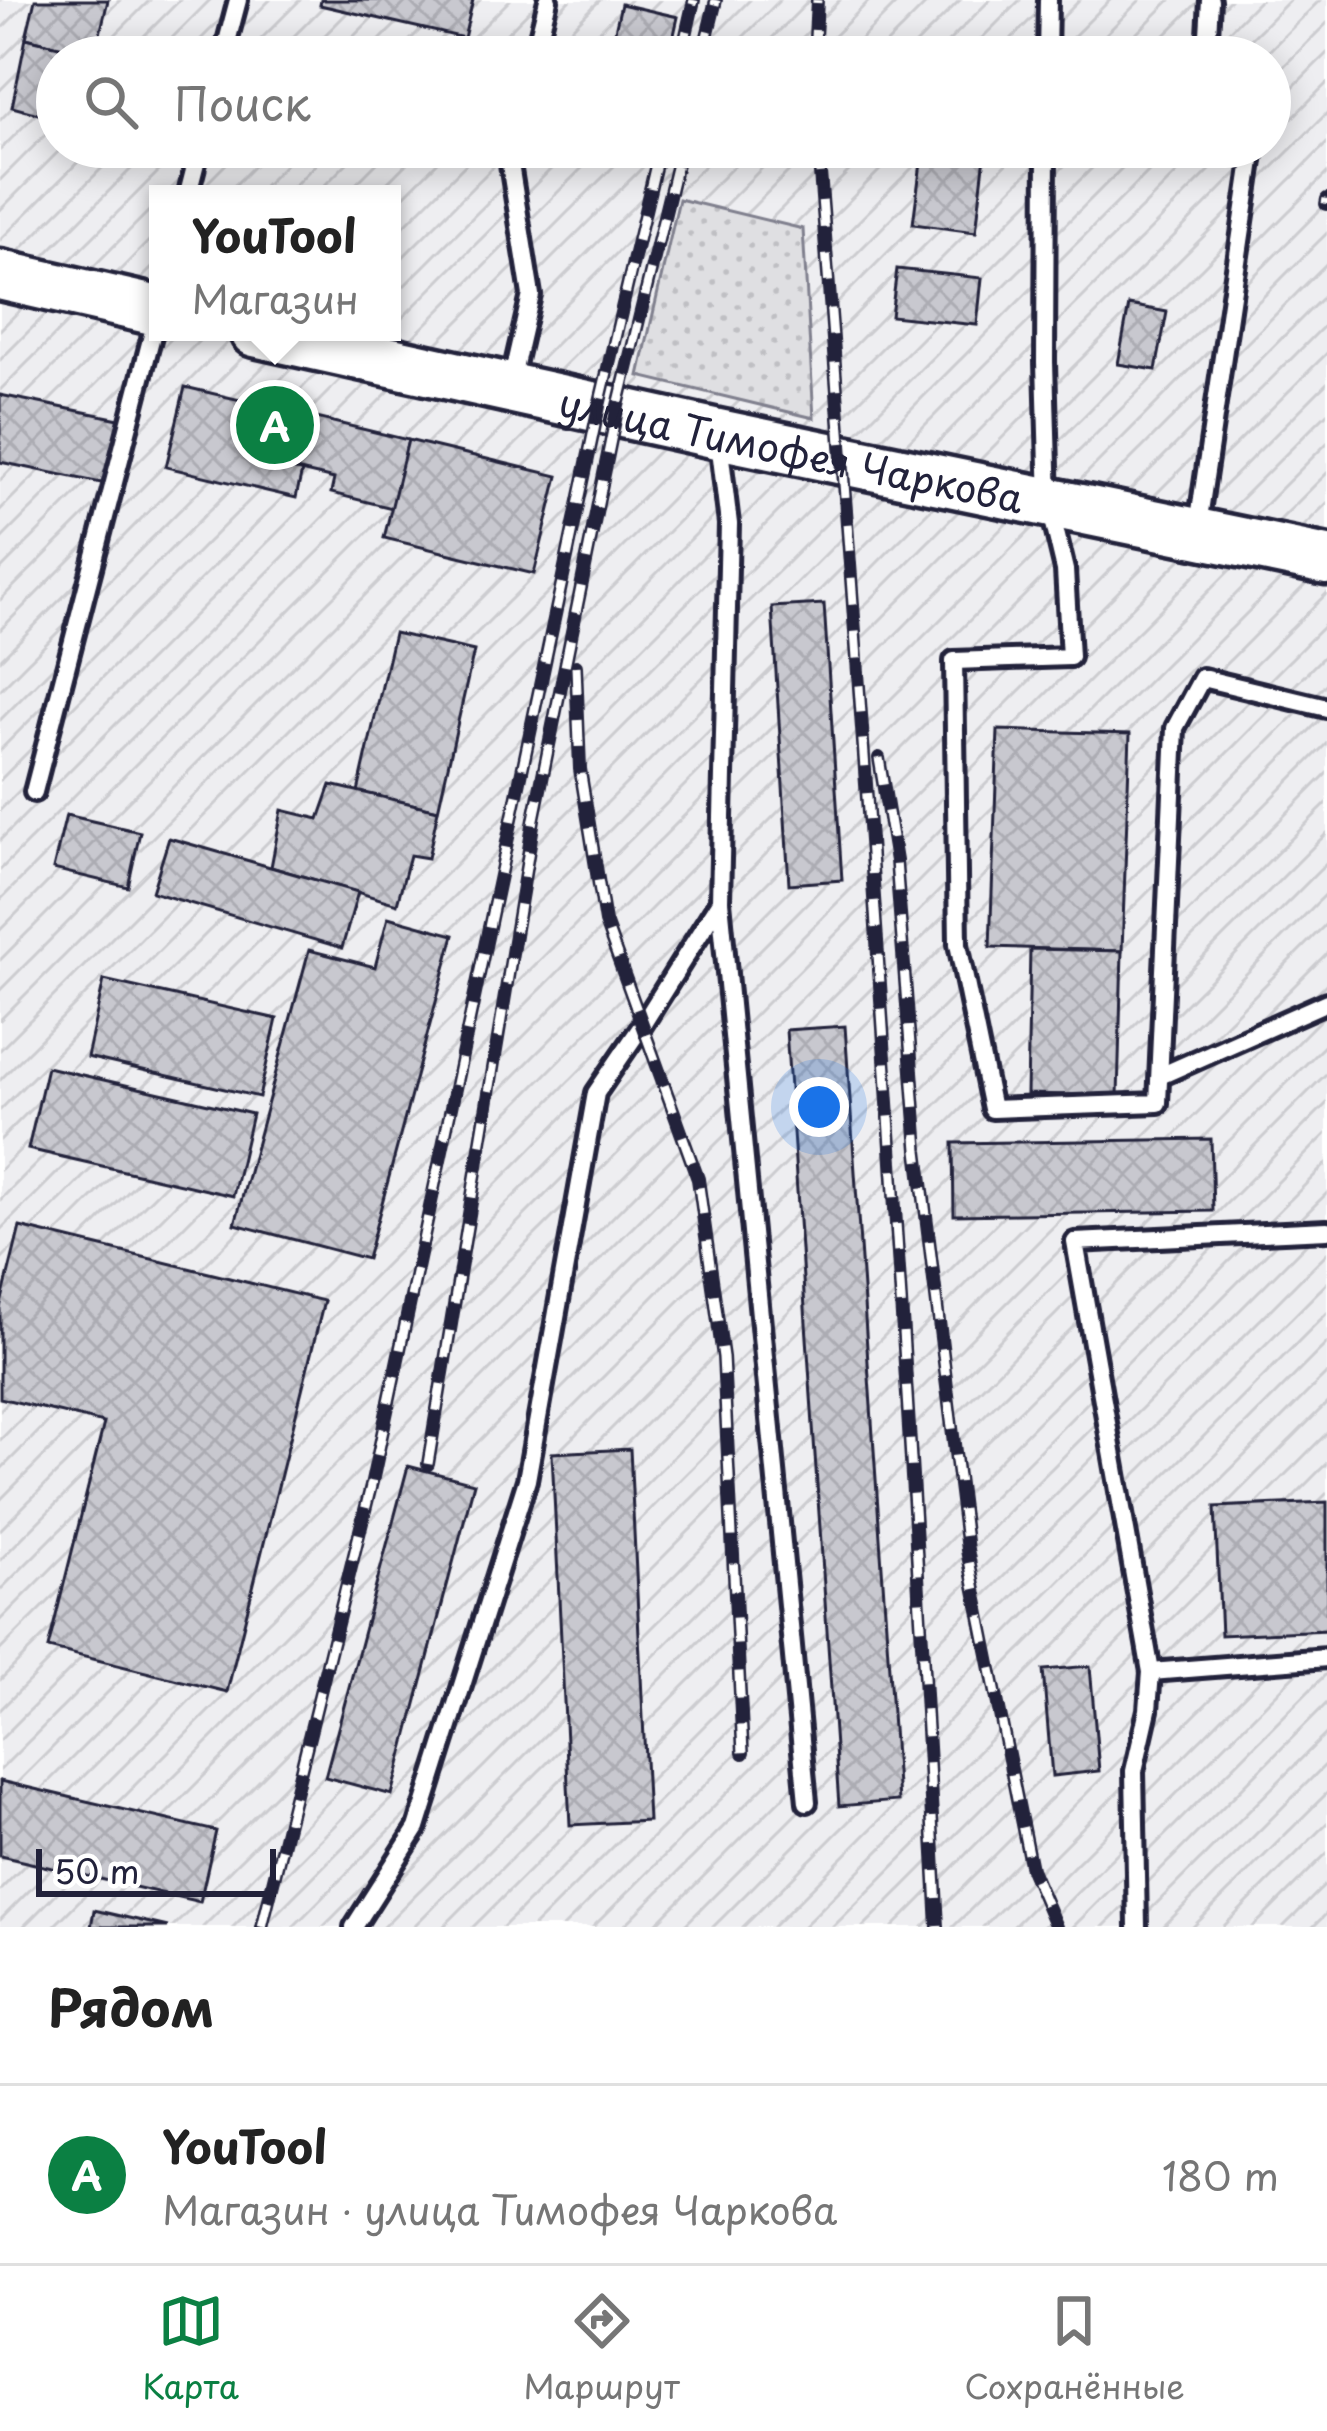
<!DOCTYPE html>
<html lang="ru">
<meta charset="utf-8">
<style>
body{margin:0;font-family:"Playpen Sans",sans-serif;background:#f6f6f6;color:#222}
.scale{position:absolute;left:36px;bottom:30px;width:240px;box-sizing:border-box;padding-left:12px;border:6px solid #22223b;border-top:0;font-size:33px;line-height:42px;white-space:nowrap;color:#22223b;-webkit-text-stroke:9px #fff;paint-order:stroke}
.you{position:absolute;left:819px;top:1107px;width:42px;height:42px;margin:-30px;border:9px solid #fff;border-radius:50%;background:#1a73e8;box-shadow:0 0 0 18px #1a73e833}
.badge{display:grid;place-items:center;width:78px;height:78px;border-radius:50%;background:#0b8043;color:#fff;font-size:39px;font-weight:700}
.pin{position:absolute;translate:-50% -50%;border:6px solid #fff;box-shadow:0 3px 12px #0006}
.popup{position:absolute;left:149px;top:185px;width:252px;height:156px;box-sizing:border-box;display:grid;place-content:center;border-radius:0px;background:#fff;filter:drop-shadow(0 3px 9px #0005);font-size:39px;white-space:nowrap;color:#767676}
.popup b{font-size:45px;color:#222}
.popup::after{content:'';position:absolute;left:50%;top:100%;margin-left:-24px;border:24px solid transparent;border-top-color:#fff}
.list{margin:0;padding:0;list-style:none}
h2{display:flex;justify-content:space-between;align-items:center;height:156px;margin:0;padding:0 48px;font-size:51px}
h2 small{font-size:39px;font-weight:400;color:#767676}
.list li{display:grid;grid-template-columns:78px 1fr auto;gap:36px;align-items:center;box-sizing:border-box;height:180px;padding:0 48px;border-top:3px solid #e0e0e0}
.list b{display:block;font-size:45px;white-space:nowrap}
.list p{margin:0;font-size:39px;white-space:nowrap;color:#767676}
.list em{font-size:39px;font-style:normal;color:#767676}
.icon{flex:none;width:66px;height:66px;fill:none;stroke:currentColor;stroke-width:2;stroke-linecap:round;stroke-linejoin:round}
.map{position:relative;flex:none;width:1327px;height:1927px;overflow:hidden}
.search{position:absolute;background:#fff;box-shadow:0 6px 30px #0003;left:36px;right:36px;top:36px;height:132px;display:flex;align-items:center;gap:30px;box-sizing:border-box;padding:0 42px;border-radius:66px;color:#767676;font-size:45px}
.sheet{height:336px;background:#fff}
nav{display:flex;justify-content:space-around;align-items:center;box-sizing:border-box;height:168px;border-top:3px solid #e0e0e0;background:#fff;font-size:33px;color:#767676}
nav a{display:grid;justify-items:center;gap:6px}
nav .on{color:#0b8043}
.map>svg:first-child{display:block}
</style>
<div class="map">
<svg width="1327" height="1927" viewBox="0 0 1327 1927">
<defs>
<pattern id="industrial-furrows" width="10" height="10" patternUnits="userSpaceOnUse" patternTransform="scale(3)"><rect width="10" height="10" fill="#eeeef1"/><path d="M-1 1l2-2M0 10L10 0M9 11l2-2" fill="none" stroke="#ccccd0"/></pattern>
<pattern id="grass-dots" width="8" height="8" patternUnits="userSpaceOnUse" patternTransform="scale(3)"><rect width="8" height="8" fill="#dfdfe2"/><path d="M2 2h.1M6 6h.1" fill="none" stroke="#bfbfc3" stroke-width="1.8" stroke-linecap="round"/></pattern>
<pattern id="building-cross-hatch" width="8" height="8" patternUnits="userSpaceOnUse" patternTransform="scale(3)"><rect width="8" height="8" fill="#c8c8cf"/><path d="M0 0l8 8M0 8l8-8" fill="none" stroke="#acacb3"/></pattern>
</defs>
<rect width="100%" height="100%" fill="#fff"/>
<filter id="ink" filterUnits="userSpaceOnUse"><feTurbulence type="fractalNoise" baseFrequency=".00833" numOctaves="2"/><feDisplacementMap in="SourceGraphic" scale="24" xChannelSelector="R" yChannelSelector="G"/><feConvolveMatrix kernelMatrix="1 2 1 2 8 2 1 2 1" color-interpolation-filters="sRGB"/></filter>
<g filter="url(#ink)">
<path fill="url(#industrial-furrows)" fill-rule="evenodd" d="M0 0H1327V1927H0ZM57 57H1270V147H57ZM158 194H392V332H158Z"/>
<path fill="url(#grass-dots)" stroke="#80808e" stroke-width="3" d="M679 199 803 229 814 418 639 376Z"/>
<g fill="url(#building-cross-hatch)" stroke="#22223b" stroke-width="3">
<path d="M35 0H108L95 55 26 38Z"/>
<path d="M321 0H473L464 38 320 5Z"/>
<path d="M621 4 678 17 669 57H609Z"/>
<path d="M26 38 104 57H57V119L12 107Z"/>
<path d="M588 147H648L645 162Z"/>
<path d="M923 147H986L976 232 913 224Z"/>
<path d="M897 269 982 278 977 325 891 316Z"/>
<path d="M1129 305 1167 312 1156 370 1118 364Z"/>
<path d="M185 387 300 414 287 468 302 471 296 498 166 467Z"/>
<path d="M0 395 119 419 106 484 0 462Z"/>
<path d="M300 414 408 440 392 508 331 493 334 479 287 468Z"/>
<path d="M408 440 558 476 534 574 384 538Z"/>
<path d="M824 604 842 880 789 884 772 607Z"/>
<path d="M394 633 474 651 438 810 358 792Z"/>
<path d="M998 730 1130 734 1122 951 990 947Z"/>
<path d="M331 785 438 810 428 858 410 855 397 904 271 867 282 810 319 819Z"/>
<path d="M66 815 140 832 128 887 53 869Z"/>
<path d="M169 838 358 892 342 948 152 892Z"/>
<path d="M388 917 454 935 367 1259 235 1224 309 950 375 967Z"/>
<path d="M1030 949 1122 951 1118 1096 1027 1094Z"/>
<path d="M104 980 277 1019 259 1097 87 1057Z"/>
<path d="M845 1026 898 1801 839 1806 786 1030Z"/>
<path d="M47 1067 252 1114 233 1196 28 1149Z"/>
<path d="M1211 1139 1213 1211 954 1215 953 1143Z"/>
<path d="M20 1227 324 1301 227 1692 48 1648 104 1423 0 1398V1308Z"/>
<path d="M630 1449 648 1821 570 1825 552 1453Z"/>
<path d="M408 1466 474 1483 392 1795 325 1777Z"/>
<path d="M1327 1502V1630L1221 1635 1215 1507Z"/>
<path d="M1090 1666 1099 1771 1052 1776 1043 1670Z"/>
<path d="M0 1781 216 1831 200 1902 0 1856Z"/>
<path d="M94 1910 168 1927H91Z"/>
</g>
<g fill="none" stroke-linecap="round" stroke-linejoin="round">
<g stroke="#22223b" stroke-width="26">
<g id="service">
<path d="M1210 0 1208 35 1224 57"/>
<path d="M223 57 238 0"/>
<path d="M534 57 548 0"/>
<path d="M1047 57 1048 0"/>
<path d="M1046 147 1045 362 1049 503 1065 570 1070 657 954 661 958 944 992 1109 1158 1103 1175 728 1202 678 1327 708"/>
<path d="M188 194 200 147"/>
<path d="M511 382 531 295 510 164 514 147"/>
<path d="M1197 532 1254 147"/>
<path d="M34 792 157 316"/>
<path d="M720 901 807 1802"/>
<path d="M1160 1076 1327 1002"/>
<path d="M1151 1672 1075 1242 1327 1230"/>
<path d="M354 1927 417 1828 527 1480 596 1093 641 1027 720 901 729 524 719 441"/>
<path d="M1137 1927 1134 1771 1148 1710 1151 1672 1327 1658"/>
</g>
</g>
<g stroke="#22223b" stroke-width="57">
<g id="secondary">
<path d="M0 275 158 311"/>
<path id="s1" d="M255 332 718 434 1327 560"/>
</g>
</g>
<use href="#service" stroke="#fff" stroke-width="16"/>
<use href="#secondary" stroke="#fff" stroke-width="48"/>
<g stroke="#22223b" stroke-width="14">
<g id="rail">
<path d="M681 57 694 0"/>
<path d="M702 57 716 0"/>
<path d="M814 57 817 0"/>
<path d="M818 147C865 740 906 1333 938 1927"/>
<path d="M1326 204 1327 199"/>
<path d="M576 666 580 769 605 922 698 1179 723 1357 743 1753"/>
<path d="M879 758 896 861 918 1150 967 1550 1031 1869 1056 1927"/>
<path d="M428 1464 534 819 617 410 681 147"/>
<path d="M262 1927 372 1482 599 406 660 147"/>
</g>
</g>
<use href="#rail" stroke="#fff" stroke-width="9" stroke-dasharray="27" stroke-linecap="butt"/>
</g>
</g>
<g text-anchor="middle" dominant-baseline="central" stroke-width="12" stroke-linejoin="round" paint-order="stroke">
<g font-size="39" fill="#22223b" stroke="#fff">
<text stroke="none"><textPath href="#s1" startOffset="549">улица Тимофея Чаркова</textPath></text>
</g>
</g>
</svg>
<div class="scale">50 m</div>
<div class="you"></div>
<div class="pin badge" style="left:275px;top:425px">A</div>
<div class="popup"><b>YouTool</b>Магазин</div>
<div class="search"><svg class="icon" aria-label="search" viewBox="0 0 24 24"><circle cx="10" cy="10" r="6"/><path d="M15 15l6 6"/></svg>Поиск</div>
</div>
<section class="sheet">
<h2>Рядом<small></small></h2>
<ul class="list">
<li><span class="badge">A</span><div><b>YouTool</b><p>Магазин · улица Тимофея Чаркова</p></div><em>180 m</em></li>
</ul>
</section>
<nav>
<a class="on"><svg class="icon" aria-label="map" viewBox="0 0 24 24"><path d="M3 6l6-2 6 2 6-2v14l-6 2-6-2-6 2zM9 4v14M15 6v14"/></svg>Карта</a>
<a><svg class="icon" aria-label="directions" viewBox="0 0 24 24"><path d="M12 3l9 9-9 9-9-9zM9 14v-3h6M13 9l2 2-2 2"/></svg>Маршрут</a>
<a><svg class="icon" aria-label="saved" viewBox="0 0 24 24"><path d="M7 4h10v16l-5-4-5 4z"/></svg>Сохранённые</a>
</nav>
